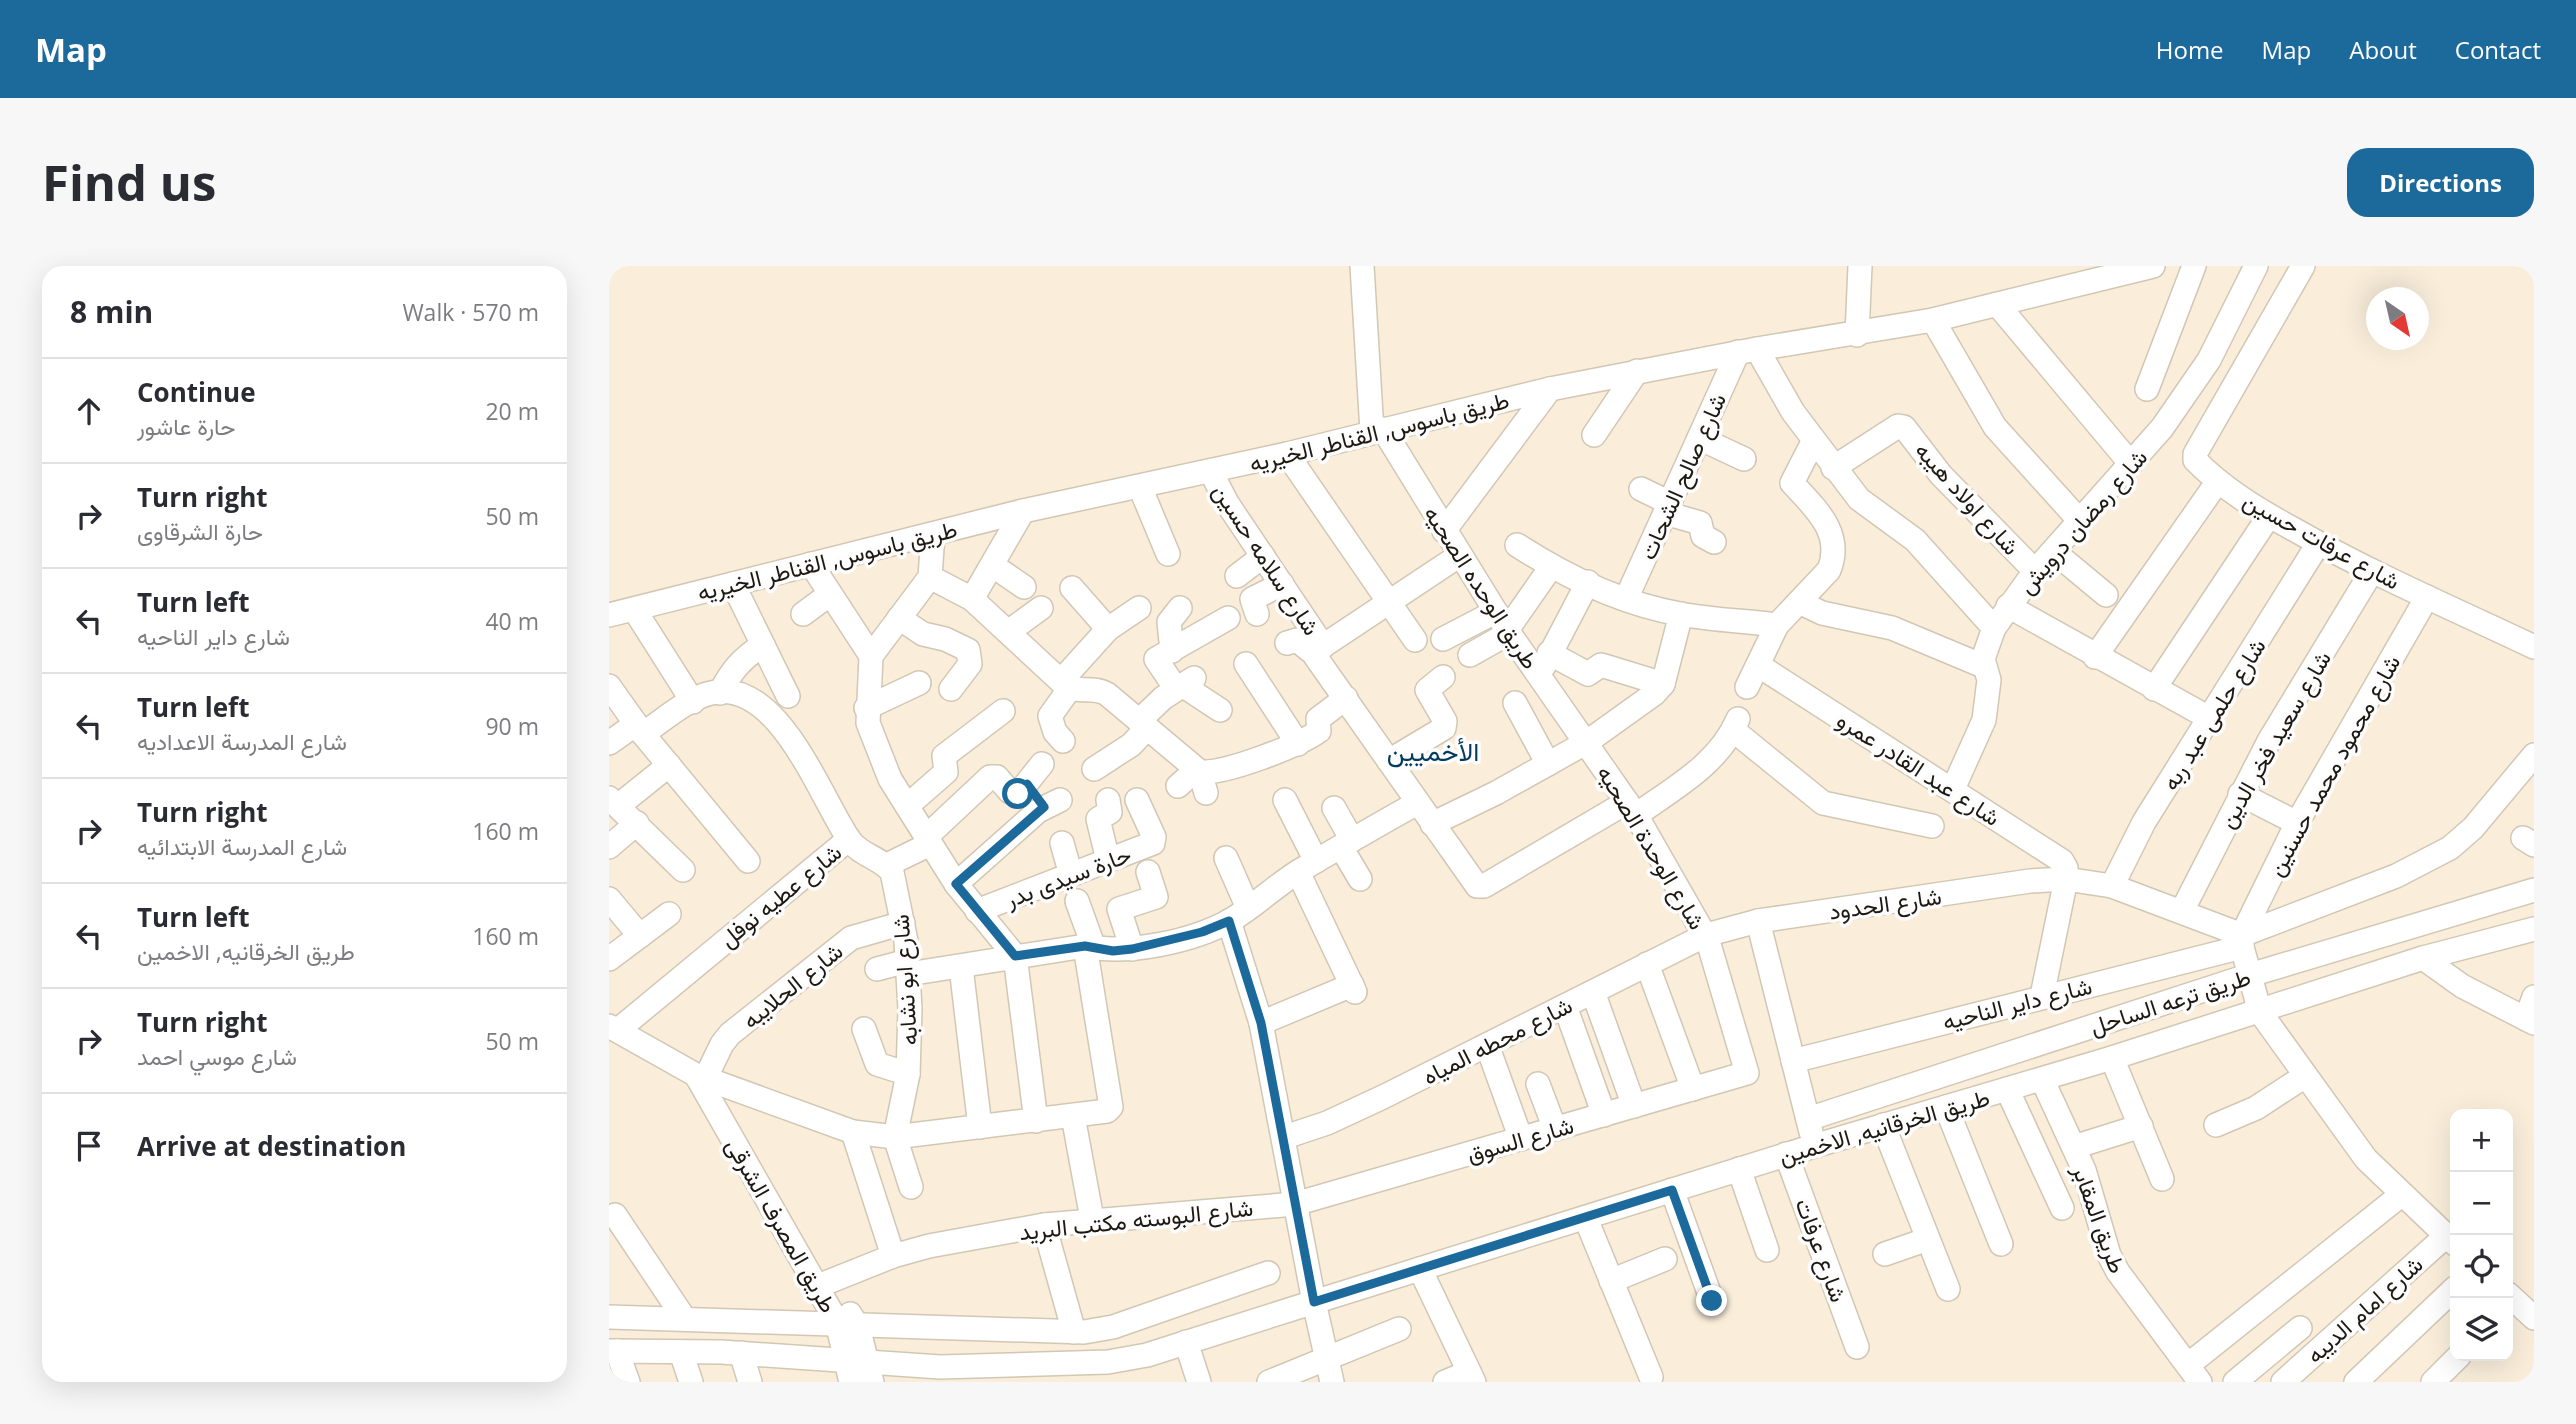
<!DOCTYPE html>
<meta charset="utf-8">
<style>
body{margin:0;font-family:"Open Sans",Vazirmatn,sans-serif;background:#f7f7f7;color:#2b2b33}
.controls{position:absolute;right:21px;bottom:21px;display:grid;overflow:hidden;border-radius:14px;box-shadow:0 7px 28px #0002}
.controls button{width:63px;height:63px;display:grid;place-items:center;padding:0;border:0;border-bottom:2px solid #e1e1e2;background:#fff;color:#2b2b33;font:35px sans-serif}
.compass{position:absolute;left:1757px;top:21px;width:63px;height:63px;border-radius:50%;background:#fff;box-shadow:0 7px 28px #0002;rotate:146deg}
.stop{position:absolute;width:21px;height:21px;margin:-16px;border:5px solid #1c699c;border-radius:50%;background:#fff}
.stop.end{background:#1c699c;border-color:#fff;box-shadow:0 2px 7px #0008}
.list{margin:0;padding:0;list-style:none}
h2{display:flex;justify-content:space-between;align-items:center;height:91px;margin:0;padding:0 28px;font-size:30px}
h2 small{font-size:23px;font-weight:400;color:#7c7c81}
.list li{display:grid;grid-template-columns:46px 1fr auto;gap:21px;align-items:center;box-sizing:border-box;height:105px;padding:0 28px;border-top:2px solid #e1e1e2}
.list b{display:block;font-size:26px;white-space:nowrap}
.list p{margin:0;font-size:23px;white-space:nowrap;color:#7c7c81}
.list em{font-size:23px;font-style:normal;color:#7c7c81}
.icon{flex:none;width:38px;height:38px;fill:none;stroke:currentColor;stroke-width:2;stroke-linecap:round;stroke-linejoin:round}
.map{position:relative;flex:none;width:1925px;height:1116px;overflow:hidden;border-radius:21px}
header{display:flex;align-items:center;gap:42px;box-sizing:border-box;height:98px;padding:0 35px;background:#1c699c;color:#fff}
header strong{font-size:33px}
nav{display:flex;gap:38px;margin-inline-start:auto;font-size:24px}
.intro{display:flex;align-items:center;justify-content:space-between;box-sizing:border-box;height:168px;padding:0 42px}
h1{margin:0;font-size:49px}
.button{padding:18px 32px;border-radius:21px;background:#1c699c;color:#fff;font-size:24px;font-weight:700}
main{display:flex;gap:42px;padding:0 42px}
aside{flex:1;background:#fff;border-radius:21px;box-shadow:0 7px 28px #0002}
.map>svg:first-child{display:block}
</style>
<header>
<strong>Map</strong>
<nav><a>Home</a><a>Map</a><a>About</a><a>Contact</a></nav>
</header>
<div class="intro"><h1>Find us</h1><a class="button">Directions</a></div>
<main>
<aside>
<h2>8 min<small>Walk · 570 m</small></h2>
<ul class="list">
<li><svg class="icon" aria-label="ahead" viewBox="0 0 24 24"><path d="M12 20V5M6 11l6-6 6 6"/></svg><div><b>Continue</b><p>حارة عاشور</p></div><em>20 m</em></li>
<li><svg class="icon" aria-label="right" viewBox="0 0 24 24"><path d="M7 20v-9h11M14 6l5 5-5 5"/></svg><div><b>Turn right</b><p>حارة الشرقاوى</p></div><em>50 m</em></li>
<li><svg class="icon" aria-label="left" viewBox="0 0 24 24"><path d="M17 20v-9H6M10 6l-5 5 5 5"/></svg><div><b>Turn left</b><p>شارع داير الناحيه</p></div><em>40 m</em></li>
<li><svg class="icon" aria-label="left" viewBox="0 0 24 24"><path d="M17 20v-9H6M10 6l-5 5 5 5"/></svg><div><b>Turn left</b><p>شارع المدرسة الاعداديه</p></div><em>90 m</em></li>
<li><svg class="icon" aria-label="right" viewBox="0 0 24 24"><path d="M7 20v-9h11M14 6l5 5-5 5"/></svg><div><b>Turn right</b><p>شارع المدرسة الابتدائيه</p></div><em>160 m</em></li>
<li><svg class="icon" aria-label="left" viewBox="0 0 24 24"><path d="M17 20v-9H6M10 6l-5 5 5 5"/></svg><div><b>Turn left</b><p>طريق الخرقانيه, الاخمين</p></div><em>160 m</em></li>
<li><svg class="icon" aria-label="right" viewBox="0 0 24 24"><path d="M7 20v-9h11M14 6l5 5-5 5"/></svg><div><b>Turn right</b><p>شارع موسي احمد</p></div><em>50 m</em></li>
<li><svg class="icon" aria-label="arrive" viewBox="0 0 24 24"><path d="M6 21V4h12l-3 4 3 4H6"/></svg><div><b>Arrive at destination</b></div></li>
</ul>
</aside>
<div class="map">
<svg width="1925" height="1116" viewBox="0 0 1925 1116">
<rect width="100%" height="100%" fill="#faeedb"/>
<g fill="none" stroke-linecap="round" stroke-linejoin="round">
<g stroke="#d2c7b4" stroke-width="26">
<g id="minor">
<path d="M753 0 763 166"/>
<path d="M1694 0 1586 188V194C1614 223 1651 245 1686 264 1763 308 1845 343 1925 381"/>
<path d="M1388 38 1522 198"/>
<path d="M1324 54 1386 161 1471 255"/>
<path d="M1248 69 1251 0"/>
<path d="M1148 83 1184 146 1250 233 1306 274 1385 362"/>
<path d="M1538 123 1585 0"/>
<path d="M985 169 1028 105"/>
<path d="M1090 172 1135 193"/>
<path d="M678 188 806 374"/>
<path d="M1224 202 1289 160 1295 161 1332 209 1426 305"/>
<path d="M602 206 618 237 714 380"/>
<path d="M531 221 559 288"/>
<path d="M1032 223 1061 237"/>
<path d="M1056 247 1091 257 1094 270 1105 276"/>
<path d="M835 265 941 123"/>
<path d="M908 279C956 310 1014 338 1071 348 1103 354 1136 355 1168 359"/>
<path d="M1444 285 1497 329"/>
<path d="M851 289 714 380 706 390 868 620H875L1018 536"/>
<path d="M202 298 262 390 259 457 281 513 347 618 406 690 427 855"/>
<path d="M383 299 415 321"/>
<path d="M628 310 654 290"/>
<path d="M321 311 363 333 458 421C471 427 485 420 498 428L591 506C616 508 689 480 710 465L709 453 737 432"/>
<path d="M124 318 179 430"/>
<path d="M463 322 499 363"/>
<path d="M1818 331 1688 557 1633 669V681L1651 746 1757 893 1846 978"/>
<path d="M363 333 414 245"/>
<path d="M1017 333 1129 86"/>
<path d="M1190 336 1213 347 1283 362 1374 400"/>
<path d="M1399 340 1602 453"/>
<path d="M25 343 84 436"/>
<path d="M194 348 221 328"/>
<path d="M648 348 643 333 673 318"/>
<path d="M0 349 414 245 678 188 941 123 1148 83 1324 54 1544 0"/>
<path d="M290 352 314 368 336 373 359 384 361 398 342 423"/>
<path d="M898 364 942 301"/>
<path d="M399 366 432 342"/>
<path d="M834 373 886 346"/>
<path d="M678 377 688 374 700 384 707 385"/>
<path d="M563 385 560 356 571 342"/>
<path d="M940 387 979 408 992 399 1054 418"/>
<path d="M861 389 900 367"/>
<path d="M262 390 321 311 324 268"/>
<path d="M1486 391 1609 215"/>
<path d="M637 398 689 478"/>
<path d="M1149 399 1453 595 1457 602V613L1433 730"/>
<path d="M935 400 979 316"/>
<path d="M452 415 499 363 530 342"/>
<path d="M573 419 611 444"/>
<path d="M0 420 34 468 139 595"/>
<path d="M1138 421 1168 359 1220 304C1235 267 1206 242 1183 217L1204 176"/>
<path d="M567 423 547 393 619 352"/>
<path d="M1545 423 1660 250"/>
<path d="M111 427C122 405 133 392 154 379"/>
<path d="M906 437 939 498"/>
<path d="M257 442 310 417"/>
<path d="M530 455 554 432 585 412"/>
<path d="M1124 464 1214 537 1323 560"/>
<path d="M34 468C53 455 76 435 98 428 168 406 211 532 241 575 253 590 272 592 283 606L297 675 301 743 299 808 286 871 302 921"/>
<path d="M454 475 446 466 441 450 461 422"/>
<path d="M0 477 27 458"/>
<path d="M780 495 835 462 836 455 818 424 834 411"/>
<path d="M485 503 522 479 538 462"/>
<path d="M591 506 597 527"/>
<path d="M569 520 587 504"/>
<path d="M1344 523 1375 454 1380 414 1374 393 1385 362 1426 305 1553 162 1600 94 1647 0"/>
<path d="M1631 528 1688 557"/>
<path d="M0 532 74 604"/>
<path d="M676 534 707 595"/>
<path d="M9 540 60 499"/>
<path d="M298 540 337 506 335 490 394 445"/>
<path d="M725 542 743 574"/>
<path d="M1027 549C1065 522 1110 498 1129 453"/>
<path d="M823 558 887 527 978 476 1045 428 1054 418 1072 348"/>
<path d="M317 571 381 511H388L401 526 409 528 433 498"/>
<path d="M1914 572 1925 579"/>
<path d="M453 577 462 609"/>
<path d="M0 581 28 557"/>
<path d="M732 581 751 613"/>
<path d="M617 592 639 642"/>
<path d="M499 594 489 553 501 546 499 534"/>
<path d="M278 599 321 578"/>
<path d="M689 606 746 726"/>
<path d="M347 618 429 545 451 534"/>
<path d="M1503 620 1535 556 1709 278"/>
<path d="M0 633 31 670"/>
<path d="M468 635 485 682"/>
<path d="M368 645 544 577 545 571 528 534"/>
<path d="M1573 645 1660 475 1763 305"/>
<path d="M1149 655 1202 866"/>
<path d="M1633 669 1787 610 1841 582 1864 562 1925 489"/>
<path d="M523 683 510 643 547 631 539 606"/>
<path d="M1814 692 1853 720 1925 757"/>
<path d="M0 693 60 648"/>
<path d="M1038 698 1084 823"/>
<path d="M352 701 371 861"/>
<path d="M268 703 298 695"/>
<path d="M299 708 476 680C518 689 583 676 622 654 646 640 667 619 692 604 730 581 769 559 808 537"/>
<path d="M984 726 1025 840"/>
<path d="M956 740 995 849"/>
<path d="M1917 753 1925 731"/>
<path d="M652 757 743 719"/>
<path d="M0 760 87 809 244 866 286 871 498 845 502 841 476 680"/>
<path d="M255 763 268 798 299 808"/>
<path d="M9 764 240 573"/>
<path d="M878 779 912 873"/>
<path d="M1503 792 1553 913"/>
<path d="M1184 795 1633 681"/>
<path d="M87 809 228 1056 242 1116"/>
<path d="M96 813 113 778 121 768 242 672 294 657"/>
<path d="M1433 813 1475 904 1500 989 1509 1006 1591 1116"/>
<path d="M929 818 946 863"/>
<path d="M1398 823 1453 942"/>
<path d="M1337 841 1392 978"/>
<path d="M464 850 483 953"/>
<path d="M1199 853 1641 709 1925 624"/>
<path d="M1274 859 1339 1023"/>
<path d="M1607 859 1647 842 1696 810"/>
<path d="M244 866 284 990"/>
<path d="M676 871 718 857 774 831 1097 669 1149 655 1421 615 1457 613 1503 620 1633 669"/>
<path d="M1465 881 1532 860"/>
<path d="M1177 888 1248 1081"/>
<path d="M1130 903 1158 984"/>
<path d="M1063 924 1103 1035"/>
<path d="M6 949 75 1052"/>
<path d="M977 953 1042 1111"/>
<path d="M435 959 465 1066"/>
<path d="M1276 988 1319 973"/>
<path d="M811 1003 865 1116"/>
<path d="M1002 1015 1056 993"/>
<path d="M209 1020 284 990 320 980 435 959 686 938 1138 807 1099 675 1027 549 898 364 774 163"/>
<path d="M1899 1028 1925 1052"/>
<path d="M241 1048 249 1061 263 1116"/>
<path d="M0 1051 475 1066 504 1061 659 1007"/>
<path d="M577 1076 590 1116"/>
<path d="M0 1085 112 1086 331 1101 499 1096 538 1089 705 1036 652 757 620 655"/>
<path d="M8 1085 19 1116"/>
<path d="M72 1086 82 1116"/>
<path d="M132 1087 141 1116"/>
<path d="M1579 1099 1792 929"/>
<path d="M660 1116 790 1063"/>
<path d="M723 1116 705 1036 1205 880 1503 792 1814 692 1925 663"/>
<path d="M836 1116 860 1106"/>
<path d="M1626 1116 1691 1062"/>
<path d="M1674 1116 1837 970"/>
<path d="M1747 1116 1846 1022"/>
<path d="M1824 1116 1850 1090"/>
</g>
</g>
<use href="#minor" stroke="#fff" stroke-width="23"/>
</g>
<g fill="none" stroke-linecap="round" stroke-linejoin="round">
<path stroke="#1c699c" stroke-width="9" d="M409 528 418 518 435 541 347 618 406 690 476 680 504 685 523 683 593 666 620 655 652 757 705 1036 1063 924 1103 1035"/>
</g>
<g text-anchor="middle" dominant-baseline="central" stroke-width="7" stroke-linejoin="round" paint-order="stroke">
<g font-size="23" fill="#1d1912" stroke="#fdfdfd">
<text transform="translate(770 165) rotate(-14)">طريق باسوس, القناطر الخيريه</text>
<text transform="translate(1073 210) rotate(-66)">شارع صالح الشحات</text>
<text transform="translate(1359 232) rotate(48)">شارع اولاد هيبه</text>
<text transform="translate(1473 255) rotate(-49)">شارع رمضان درويش</text>
<text transform="translate(1713 274) rotate(29)">شارع عرفات حسين</text>
<text transform="translate(658 293) rotate(57)">شارع سلامه حسين</text>
<text transform="translate(218 294) rotate(-14)">طريق باسوس, القناطر الخيريه</text>
<text transform="translate(873 321) rotate(57)">طريق الوحده الصحيه</text>
<text transform="translate(1604 448) rotate(-58)">شارع حلمى عبد ربه</text>
<text transform="translate(1665 473) rotate(-60)">شارع سعيد فخر الدين</text>
<text transform="translate(1724 499) rotate(-61)">شارع محمود محمد حسنين</text>
<text transform="translate(1310 502) rotate(33)">شارع عبد القادر عمرو</text>
<text transform="translate(1043 581) rotate(59)">شارع الوحدة الصحيه</text>
<text transform="translate(459 610) rotate(-21)">حارة سيدى بدر</text>
<text transform="translate(171 629) rotate(-39)">شارع عطيه نوفل</text>
<text transform="translate(1276 637) rotate(-8)">شارع الحدود</text>
<text transform="translate(295 714) rotate(-94)">شارع ابو نشابه</text>
<text transform="translate(183 719) rotate(-39)">شارع الحلايبه</text>
<text transform="translate(1561 735) rotate(-18)">طريق ترعه الساحل</text>
<text transform="translate(1408 737) rotate(-14)">شارع داير الناحيه</text>
<text transform="translate(888 774) rotate(-27)">شارع محطه المياه</text>
<text transform="translate(1275 860) rotate(-16)">طريق الخرقانيه, الاخمين</text>
<text transform="translate(911 873) rotate(-16)">شارع السوق</text>
<text transform="translate(527 953) rotate(-6)">شارع البوسته مكتب البريد</text>
<text transform="translate(1491 953) rotate(70)">طريق المقابر</text>
<text transform="translate(173 959) rotate(60)">طريق المصرف الشرقى</text>
<text transform="translate(1213 984) rotate(70)">شارع عرفات</text>
<text transform="translate(1755 1043) rotate(-42)">شارع امام الديبه</text>
</g>
<g font-size="26" fill="#023b5d" stroke="#fdfdfd">
<text x="824" y="485">الأخميين</text>
</g>
</g>
</svg>
<div class="controls">
<button>+</button>
<button>−</button>
<button><svg class="icon" aria-label="locate" viewBox="0 0 24 24"><circle cx="12" cy="12" r="6"/><path d="M12 2v4M12 18v4M2 12h4M18 12h4"/></svg></button>
<button><svg class="icon" aria-label="layers" viewBox="0 0 24 24"><path d="M12 4l9 5-9 5-9-5zM3 14l9 5 9-5"/></svg></button>
</div>
<svg class="compass" viewBox="-18 -18 36 36"><path d="M0-13l5 13h-10z" fill="#e53935"/><path d="M0 13l5-13h-10z" fill="#7c7c81"/></svg>
<div class="stop" style="left:409px;top:528px"></div>
<div class="stop end" style="left:1103px;top:1035px"></div>
</div>
</main>
